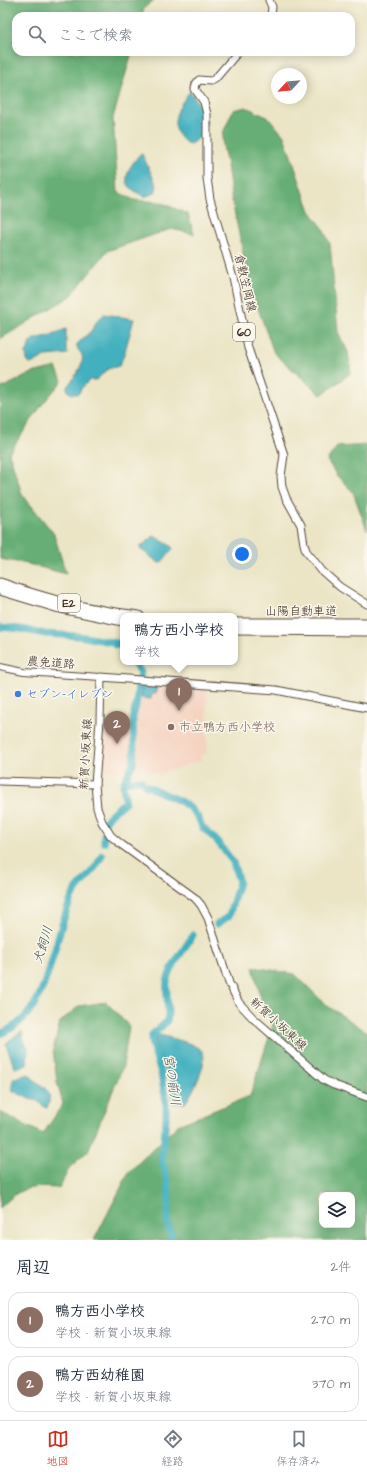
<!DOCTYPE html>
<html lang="ja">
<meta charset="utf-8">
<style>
body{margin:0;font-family:"Architects Daughter","Klee One",sans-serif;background:#f6f6f7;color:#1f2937}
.controls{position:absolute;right:12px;bottom:12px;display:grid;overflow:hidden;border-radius:8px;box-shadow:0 2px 10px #0003}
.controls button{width:36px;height:36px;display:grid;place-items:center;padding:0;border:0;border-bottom:1px solid #e0e1e3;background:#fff;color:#1f2937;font:20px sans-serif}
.compass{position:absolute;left:271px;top:68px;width:36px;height:36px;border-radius:50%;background:#fff;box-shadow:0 2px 10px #0003;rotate:244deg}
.you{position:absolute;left:242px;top:554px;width:14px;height:14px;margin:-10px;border:3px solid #fff;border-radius:50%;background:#1a73e8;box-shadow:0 0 0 6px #1a73e833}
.badge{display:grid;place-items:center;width:26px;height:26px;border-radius:50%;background:#c8321e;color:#fff;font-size:13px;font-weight:700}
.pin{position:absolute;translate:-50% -33px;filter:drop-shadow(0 1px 2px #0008)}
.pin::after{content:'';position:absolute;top:21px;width:14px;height:12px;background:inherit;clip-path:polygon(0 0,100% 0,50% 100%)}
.popup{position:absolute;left:120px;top:613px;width:118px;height:52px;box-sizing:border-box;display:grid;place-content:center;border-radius:8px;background:#fff;filter:drop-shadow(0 1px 3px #0005);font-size:13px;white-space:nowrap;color:#747a83}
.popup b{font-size:15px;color:#1f2937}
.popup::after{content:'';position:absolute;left:50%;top:100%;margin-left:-8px;border:8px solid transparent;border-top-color:#fff}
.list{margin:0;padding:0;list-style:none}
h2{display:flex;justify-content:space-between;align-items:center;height:52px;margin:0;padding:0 16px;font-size:17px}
h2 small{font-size:13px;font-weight:400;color:#747a83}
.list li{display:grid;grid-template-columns:26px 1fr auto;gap:12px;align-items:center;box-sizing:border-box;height:56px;margin:0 8px 8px;padding:0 8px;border:1px solid #e0e1e3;border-radius:12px}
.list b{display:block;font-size:15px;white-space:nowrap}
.list p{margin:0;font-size:13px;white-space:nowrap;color:#747a83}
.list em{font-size:13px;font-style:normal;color:#747a83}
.icon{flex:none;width:22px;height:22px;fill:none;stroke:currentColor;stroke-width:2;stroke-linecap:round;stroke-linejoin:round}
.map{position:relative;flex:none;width:367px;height:1240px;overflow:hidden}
.search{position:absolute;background:#fff;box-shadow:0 2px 10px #0003;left:12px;right:12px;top:12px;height:44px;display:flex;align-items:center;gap:10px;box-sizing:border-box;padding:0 14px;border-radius:12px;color:#747a83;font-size:15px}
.sheet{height:180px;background:#fff}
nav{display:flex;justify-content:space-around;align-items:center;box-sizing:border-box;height:56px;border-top:1px solid #e0e1e3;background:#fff;font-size:11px;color:#747a83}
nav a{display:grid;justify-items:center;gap:2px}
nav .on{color:#c8321e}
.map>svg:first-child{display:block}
</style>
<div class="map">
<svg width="367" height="1240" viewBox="0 0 367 1240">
<rect width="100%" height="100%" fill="#fbf7ec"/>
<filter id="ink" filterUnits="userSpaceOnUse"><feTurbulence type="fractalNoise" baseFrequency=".025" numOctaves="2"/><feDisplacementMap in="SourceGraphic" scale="8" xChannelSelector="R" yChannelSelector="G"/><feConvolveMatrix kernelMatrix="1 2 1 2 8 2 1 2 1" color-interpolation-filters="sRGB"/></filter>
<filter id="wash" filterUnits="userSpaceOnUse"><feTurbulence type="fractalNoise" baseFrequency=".012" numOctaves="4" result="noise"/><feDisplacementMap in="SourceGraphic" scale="16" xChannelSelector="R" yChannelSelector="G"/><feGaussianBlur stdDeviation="0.9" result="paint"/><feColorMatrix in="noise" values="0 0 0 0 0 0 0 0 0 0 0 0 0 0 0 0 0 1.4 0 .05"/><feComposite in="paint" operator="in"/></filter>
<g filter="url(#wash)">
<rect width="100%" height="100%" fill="#ebe5c6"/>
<g fill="#f5d3c1">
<path d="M139 684 203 689 206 691 207 696V753L199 755 202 760 166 772 158 777 157 774 149 770V769L133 763 135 745 133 723 138 700Z"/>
<path d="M113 715 132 716 134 751 133 763 131 767 128 765 125 771 100 769 102 726 112 727Z"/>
</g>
<g fill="#66ae74" stroke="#506c49" fill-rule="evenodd">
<path d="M0 0H154L144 8 142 16H16V52H132L113 118 118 192 134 200 160 202 188 214 194 234 171 229 107 251 71 296 0 339Z"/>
<path d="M246 107 269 118 284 136 310 211 323 228 330 244 338 332 348 352 351 373 321 395 274 353 250 286 231 196 228 171 223 145V133L233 110Z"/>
<path d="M56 367 62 381 41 406 9 453 22 494 54 534 66 574 28 564 0 559V389L32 373Z"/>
<path d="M367 445V530L353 492 337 476 327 460 337 447Z"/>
<path d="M253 967 295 974 326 1005 367 1032V1240H94L129 1172 178 1125 250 1096 273 1025 262 1002ZM322 1195H352V1225H322Z"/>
<path d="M106 1002 129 1026 123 1066 88 1151 70 1167 59 1188C28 1187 23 1185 0 1208V1112L43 1134 63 1104 57 1082 53 1050 60 1022 79 1006Z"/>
</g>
<g fill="#42b0bf" stroke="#3e6d6e">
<path d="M190 91 198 103 207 123 202 125 199 138 190 144C185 143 185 142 182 139 167 123 179 106 190 91Z"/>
<path d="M140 154H142L157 186 155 193 144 197C141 195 133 190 131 188 120 179 133 162 140 154Z"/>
<path d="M104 314 134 319 124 355 119 366 108 369 96 380H90L81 389 79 393C75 395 72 394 68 392L67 387C72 380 85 365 82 355 80 351 76 349 77 344L91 331 97 321Z"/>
<path d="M66 329V348L68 354 46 356 31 364 27 361 26 353 28 349 30 342 34 339 48 336Z"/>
<path d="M154 536 171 546 173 549 161 563H159L139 548Z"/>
<path d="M142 686 157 687 156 694H152L151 699 141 698Z"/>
<path d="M22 1031 23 1040 28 1048 27 1065 15 1068 6 1045V1043Z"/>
<path d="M157 1034C169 1038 192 1042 201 1050 211 1059 192 1094 185 1103H173V1088L170 1077 158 1055 154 1035Z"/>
<path d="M29 1074C39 1087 56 1088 47 1108H46L35 1099 27 1098 12 1090V1083L14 1078Z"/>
</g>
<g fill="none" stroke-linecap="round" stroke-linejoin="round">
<g stroke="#42b0bf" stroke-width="7">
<path d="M0 627 21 629 45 634 79 636 117 643 115 645 123 646"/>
<path d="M133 662 141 672 140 677"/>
<path d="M138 685 136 706 133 717 134 752 133 763 124 782 141 780"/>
<path d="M145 785 180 801 190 808 198 817 202 827 217 841 233 862 239 882 229 916 217 924"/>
<path d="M104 823 112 813 125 802V797L123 786"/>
<path d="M104 842V835"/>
<path d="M0 1034C52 1014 51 941 72 897 80 881 96 872 102 855"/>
<path d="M173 1240 167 1223 169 1201 168 1184 162 1159 166 1118V1103L161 1073 151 1041 152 1035C156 1030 162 1027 166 1022 171 1016 165 992 167 982 171 965 184 950 193 935"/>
</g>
</g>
</g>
<g filter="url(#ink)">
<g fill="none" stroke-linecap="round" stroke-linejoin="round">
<g stroke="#554637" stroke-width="8">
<path id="tertiary" d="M0 667 24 672 101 677"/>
</g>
<g stroke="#554637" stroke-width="9">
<g id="secondary">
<path d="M367 708 276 690 101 677 100 721 95 784 97 808 102 822 111 836 122 845 195 898 201 905 208 918 229 983 239 1003 253 1018 324 1080 334 1085 367 1097"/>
<path d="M0 781 95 784"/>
</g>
</g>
<g stroke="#554637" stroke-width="9">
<g id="primary">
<path d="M269 0 272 7 271 16"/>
<path d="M238 52 215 79 211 81 199 80 196 84 195 89 204 102 207 114V178L210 199 233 277 248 348 284 455 281 476 282 487 286 498 301 525 304 544 306 551 322 571 340 587 367 604"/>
</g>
</g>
<g stroke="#554637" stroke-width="11">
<g id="motorway">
<path d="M0 583C44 599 92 611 139 616"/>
<path d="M0 590 56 607 123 621"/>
<path d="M235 623H367"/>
<path d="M235 630 367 631"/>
</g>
</g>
<use href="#tertiary" stroke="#fff" stroke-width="6"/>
<use href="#secondary" stroke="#fff" stroke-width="7"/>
<use href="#primary" stroke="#fff" stroke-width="7"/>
<use href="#motorway" stroke="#fff" stroke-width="9"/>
</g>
</g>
<circle fill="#3f7fe0" stroke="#fbf7ec" stroke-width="1.5" cx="18" cy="694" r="4"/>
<circle fill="#8d6e63" stroke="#fbf7ec" stroke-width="1.5" cx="171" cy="727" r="4"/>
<g text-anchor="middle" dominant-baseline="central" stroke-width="3" stroke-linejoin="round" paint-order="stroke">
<g fill="#fbf7ec" stroke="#75685c" stroke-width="1">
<rect x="233" y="323" width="22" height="18" rx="3"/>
<rect x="58" y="594" width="22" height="18" rx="3"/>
</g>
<g font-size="11" font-weight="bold" fill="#3b2a1e">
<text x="244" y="332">60</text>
<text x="69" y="603">E2</text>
</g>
<g font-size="12" fill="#3b2a1e" stroke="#fbf7ec">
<text transform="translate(245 283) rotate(77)">倉敷笠岡線</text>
<text x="301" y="611">山陽自動車道</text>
<text transform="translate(51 663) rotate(4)">農免道路</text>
<text transform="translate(86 754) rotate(-87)">新賀小坂東線</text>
<text transform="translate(278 1024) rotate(42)">新賀小坂東線</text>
</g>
<g font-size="12" fill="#366cbe" stroke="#fbf7ec" text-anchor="start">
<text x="26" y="694">セブン-イレブン</text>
</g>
<g font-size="12" fill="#785e54" stroke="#fbf7ec" text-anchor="start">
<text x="179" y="727">市立鴨方西小学校</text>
</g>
<g font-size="13" font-style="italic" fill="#3d5956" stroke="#fbf7ec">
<text transform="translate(43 945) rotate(-73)">犬飼川</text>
<text transform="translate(172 1080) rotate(81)">宮の前川</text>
</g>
</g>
</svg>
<div class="controls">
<button><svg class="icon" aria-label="layers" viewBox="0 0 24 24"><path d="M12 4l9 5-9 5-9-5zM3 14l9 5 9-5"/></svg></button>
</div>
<svg class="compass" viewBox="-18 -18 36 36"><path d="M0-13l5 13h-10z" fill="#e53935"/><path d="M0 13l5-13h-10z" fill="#747a83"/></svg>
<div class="you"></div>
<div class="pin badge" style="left:179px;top:711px;background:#8d6e63">1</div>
<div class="popup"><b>鴨方西小学校</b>学校</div>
<div class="pin badge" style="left:117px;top:744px;background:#8d6e63">2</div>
<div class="search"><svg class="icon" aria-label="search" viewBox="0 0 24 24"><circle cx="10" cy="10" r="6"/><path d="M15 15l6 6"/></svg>ここで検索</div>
</div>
<section class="sheet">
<h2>周辺<small>2件</small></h2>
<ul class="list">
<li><span class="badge" style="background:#8d6e63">1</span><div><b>鴨方西小学校</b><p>学校 · 新賀小坂東線</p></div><em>270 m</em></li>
<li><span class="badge" style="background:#8d6e63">2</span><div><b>鴨方西幼稚園</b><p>学校 · 新賀小坂東線</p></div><em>370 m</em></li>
</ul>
</section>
<nav>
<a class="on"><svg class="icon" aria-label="map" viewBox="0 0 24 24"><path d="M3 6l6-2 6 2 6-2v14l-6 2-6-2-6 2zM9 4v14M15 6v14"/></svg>地図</a>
<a><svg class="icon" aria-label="directions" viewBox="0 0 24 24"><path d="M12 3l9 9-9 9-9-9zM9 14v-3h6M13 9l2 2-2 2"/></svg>経路</a>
<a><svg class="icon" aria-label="saved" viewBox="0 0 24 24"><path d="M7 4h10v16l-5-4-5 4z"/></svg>保存済み</a>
</nav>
